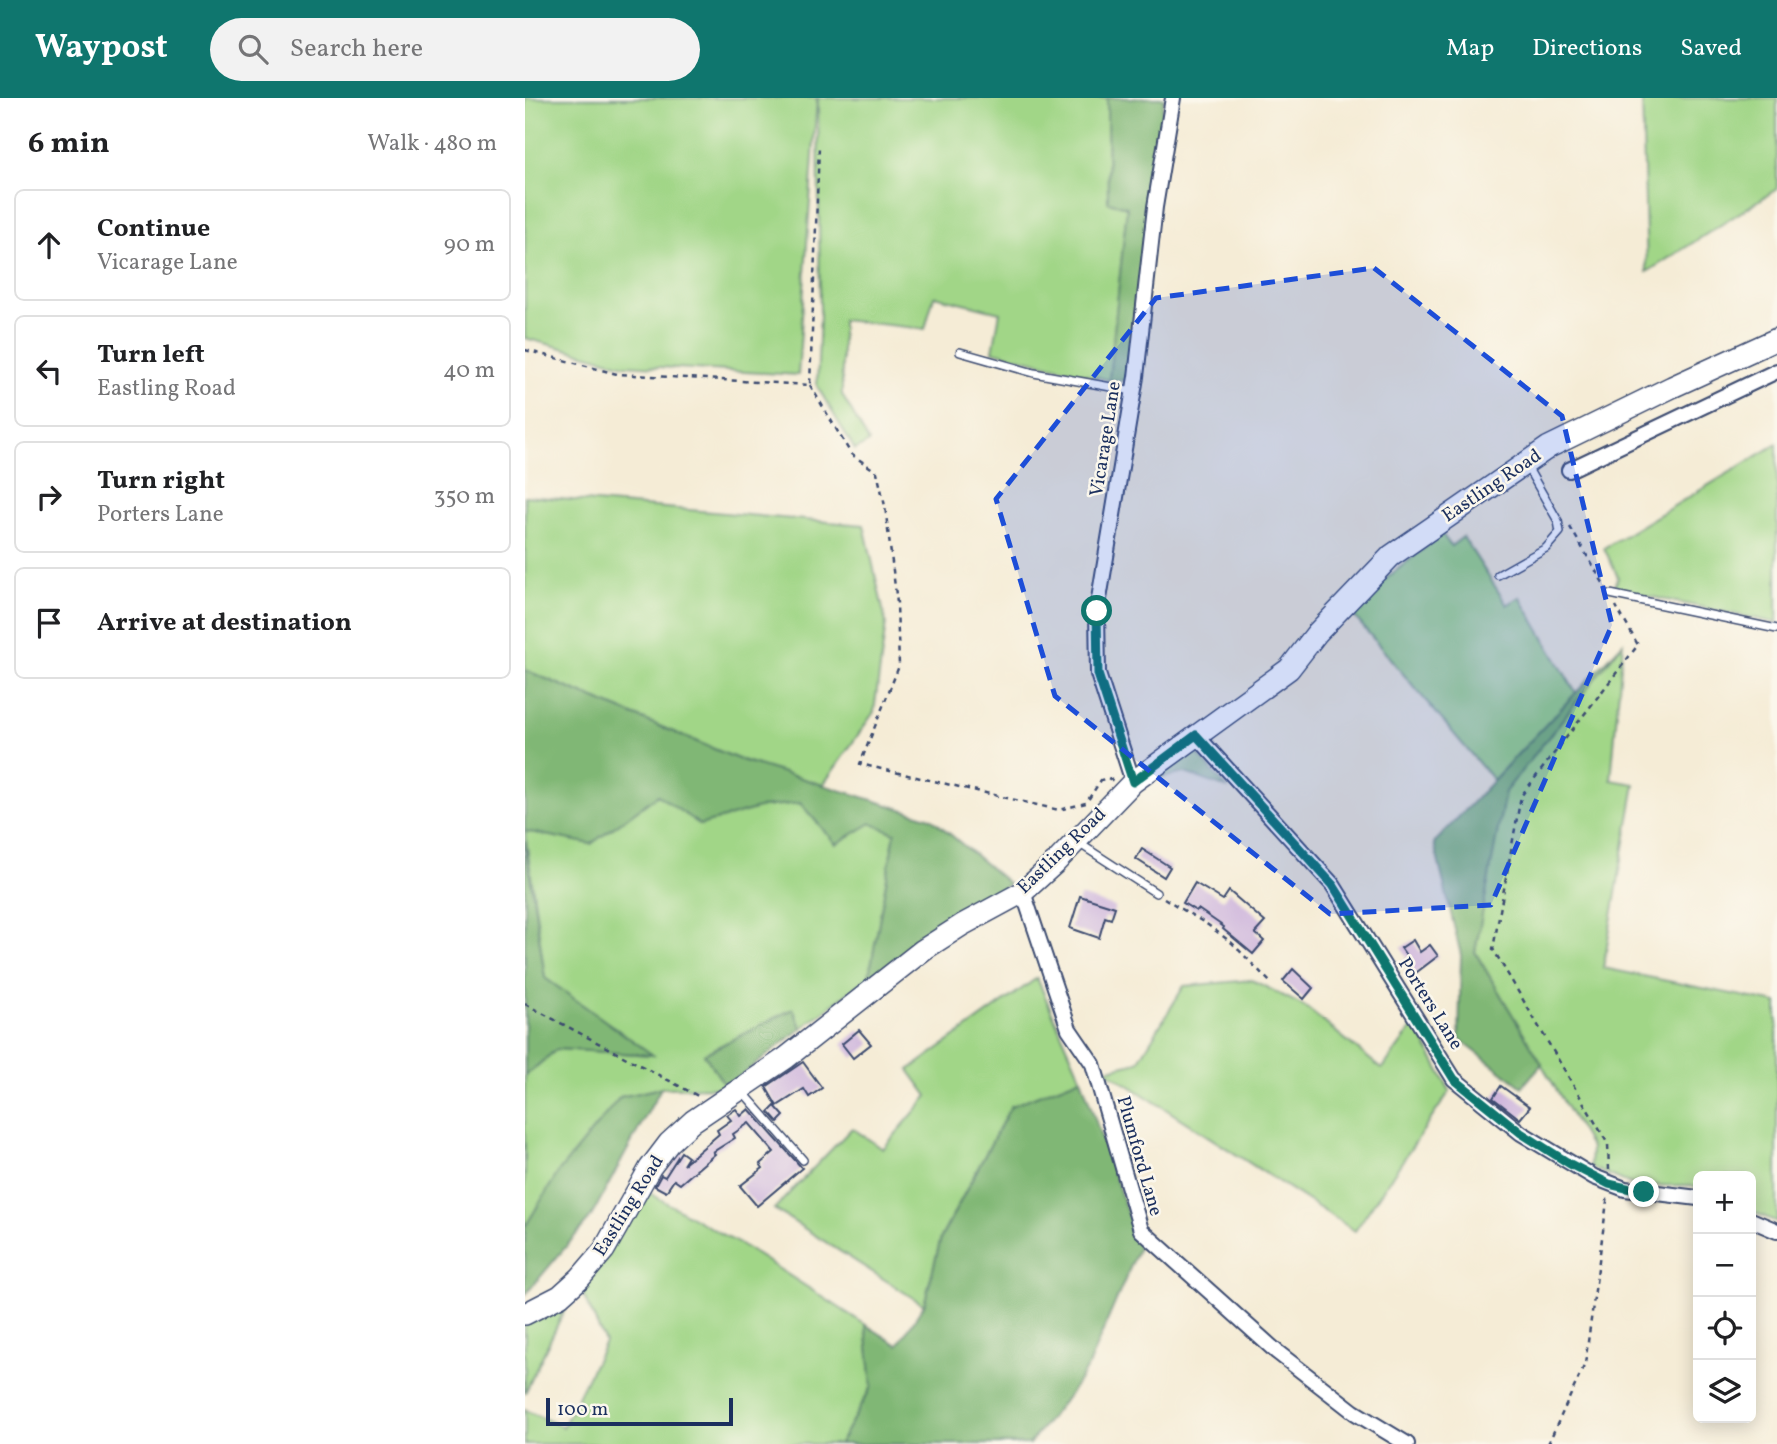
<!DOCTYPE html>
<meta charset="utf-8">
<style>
body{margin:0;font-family:Vollkorn,serif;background:#f2f2f2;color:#202124}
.controls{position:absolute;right:21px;bottom:21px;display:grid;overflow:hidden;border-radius:10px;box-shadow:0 4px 18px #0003}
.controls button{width:63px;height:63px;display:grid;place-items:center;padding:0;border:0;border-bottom:2px solid #e0e0e0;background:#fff;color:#202124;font:35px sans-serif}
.scale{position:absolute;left:21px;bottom:18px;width:187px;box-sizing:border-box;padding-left:7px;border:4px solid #1b2f5e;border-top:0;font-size:19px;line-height:24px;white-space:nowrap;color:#1b2f5e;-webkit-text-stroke:5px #fbf7ec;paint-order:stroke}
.stop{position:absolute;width:21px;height:21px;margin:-16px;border:5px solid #0f766e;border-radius:50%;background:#fff}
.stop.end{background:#0f766e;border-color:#fff;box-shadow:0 2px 7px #0008}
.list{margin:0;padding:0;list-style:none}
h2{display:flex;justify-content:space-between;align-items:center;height:91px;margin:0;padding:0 28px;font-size:30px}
h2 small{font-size:23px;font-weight:400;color:#757577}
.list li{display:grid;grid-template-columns:46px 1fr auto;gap:21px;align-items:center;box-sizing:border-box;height:112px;margin:0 14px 14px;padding:0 14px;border:2px solid #e0e0e0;border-radius:10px}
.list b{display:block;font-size:26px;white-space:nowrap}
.list p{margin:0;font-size:23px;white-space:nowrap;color:#757577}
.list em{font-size:23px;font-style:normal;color:#757577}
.icon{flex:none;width:38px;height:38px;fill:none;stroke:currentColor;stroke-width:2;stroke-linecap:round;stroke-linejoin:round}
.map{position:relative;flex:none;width:1252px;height:1346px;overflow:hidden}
header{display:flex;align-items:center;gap:42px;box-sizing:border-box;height:98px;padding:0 35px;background:#0f766e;color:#fff}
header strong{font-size:33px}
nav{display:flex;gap:38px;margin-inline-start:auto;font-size:24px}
.search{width:490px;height:63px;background:#f2f2f2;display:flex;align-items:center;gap:18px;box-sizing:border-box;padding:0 24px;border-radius:38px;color:#757577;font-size:26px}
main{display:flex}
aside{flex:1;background:#fff}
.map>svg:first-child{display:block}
</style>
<header>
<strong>Waypost</strong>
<div class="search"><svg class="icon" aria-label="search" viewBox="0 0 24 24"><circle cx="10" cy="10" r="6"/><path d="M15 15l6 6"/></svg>Search here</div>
<nav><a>Map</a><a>Directions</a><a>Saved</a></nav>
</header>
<main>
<aside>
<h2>6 min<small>Walk · 480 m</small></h2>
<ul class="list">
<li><svg class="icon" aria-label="ahead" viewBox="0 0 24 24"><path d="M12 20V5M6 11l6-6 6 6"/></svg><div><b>Continue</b><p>Vicarage Lane</p></div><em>90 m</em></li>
<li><svg class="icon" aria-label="left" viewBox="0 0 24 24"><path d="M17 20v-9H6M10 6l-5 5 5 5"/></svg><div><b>Turn left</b><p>Eastling Road</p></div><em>40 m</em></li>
<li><svg class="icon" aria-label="right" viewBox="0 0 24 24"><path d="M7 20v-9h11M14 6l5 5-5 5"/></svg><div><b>Turn right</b><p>Porters Lane</p></div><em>350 m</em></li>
<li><svg class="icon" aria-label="arrive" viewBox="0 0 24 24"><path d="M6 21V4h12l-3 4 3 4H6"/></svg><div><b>Arrive at destination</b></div></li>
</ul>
</aside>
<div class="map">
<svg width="1252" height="1346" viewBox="0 0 1252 1346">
<rect width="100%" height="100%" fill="#fbf7ec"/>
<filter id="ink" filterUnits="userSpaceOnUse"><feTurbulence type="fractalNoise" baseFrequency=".0143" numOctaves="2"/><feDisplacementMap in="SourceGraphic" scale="14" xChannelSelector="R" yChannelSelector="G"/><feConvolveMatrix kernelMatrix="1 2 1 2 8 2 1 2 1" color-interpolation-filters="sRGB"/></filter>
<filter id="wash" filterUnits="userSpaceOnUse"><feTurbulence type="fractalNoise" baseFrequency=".00686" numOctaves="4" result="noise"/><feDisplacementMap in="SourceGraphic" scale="28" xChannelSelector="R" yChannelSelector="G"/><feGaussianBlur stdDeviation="1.57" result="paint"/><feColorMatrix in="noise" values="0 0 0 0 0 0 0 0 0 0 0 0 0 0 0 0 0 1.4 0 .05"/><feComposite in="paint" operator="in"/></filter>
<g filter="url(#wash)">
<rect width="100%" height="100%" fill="#f5ecd6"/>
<g fill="#a1d687" stroke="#5e8272" stroke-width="2">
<path d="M0 0H292L273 277 100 267 0 240Z"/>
<path d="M293 0H582L583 104 602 109 584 282 468 253 475 214 409 198 400 231 317 222V297L344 344 330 352 292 288 295 217Z"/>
<path d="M1117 0H1252V91L1122 174Z"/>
<path d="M1252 346V525L1089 491 1093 479 1079 450Z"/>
<path d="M0 398 339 427 361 525 349 614 298 687 213 661 0 572Z"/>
<path d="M917 436 926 448 938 439 982 507 995 499 1051 595 968 682 823 511Z"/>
<path d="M1098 545 1086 682 1110 686 1078 870 1252 905V1124L1226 1113V1078H1173V1090L1166 1087 1111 1088 1065 1069 1066 1050 950 854 979 694Z"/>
<path d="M133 697 175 727 237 709 275 705 311 746 346 725 370 735 344 879 277 930 267 911 179 956 201 989 136 990 95 999 0 1130V978L32 951 127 957 20 880 0 733 66 746Z"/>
<path d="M512 880 556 980 486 1008 416 1139 399 1207 249 1111 327 1030 358 1051 403 998 384 972Z"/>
<path d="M727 882 779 908 857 971 890 926 925 993 830 1133 580 972 613 964 659 888Z"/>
<path d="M121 1093 223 1151 341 1227 347 1288 314 1346H0V1312L38 1329 80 1244 57 1194Z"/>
<path d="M46 1198 0 1295V1222Z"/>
</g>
<g fill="#80b774" stroke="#4e7369" stroke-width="2">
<path d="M582 0H639L605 283 584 282 602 109 583 104Z"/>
<path d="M1098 545 980 694 950 854 1017 966 997 989 934 941 936 857 909 745Z"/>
<path d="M0 572 213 661 406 720 484 786 344 879 370 735 346 725 311 746 275 705 237 709 175 727 133 697 66 746 0 733Z"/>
<path d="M665 647 702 690 660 675 618 684Z"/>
<path d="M0 743 20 880 128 957 32 951 0 978Z"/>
<path d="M268 911 277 930 201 989 179 956Z"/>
<path d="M556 980 614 1149 563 1268 547 1293 504 1346H314L347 1288 341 1227 373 1247 399 1207 416 1140 486 1008Z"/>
<path d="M136 990 66 1119 0 1197V1129L34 1073 95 999Z"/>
</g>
<g id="blocks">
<g fill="#ceb5dc">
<path d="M617 751 645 769 639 779 611 761Z"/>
<path d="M670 785 698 802 704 793 740 824 730 835 739 843 728 856 698 831 699 829 673 811 671 813 658 805Z"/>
<path d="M555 798 590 809 586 821 580 819 574 840 545 830Z"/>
<path d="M888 842 895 854 905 847 913 858 888 877 879 862 883 860 876 850Z"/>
<path d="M768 871 788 890 779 901 758 883Z"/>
<path d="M334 932 346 946 328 960 317 946Z"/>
<path d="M278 964 297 990 284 999 279 991 252 1008 241 989Z"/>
<path d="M976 988 1005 1009 995 1021 968 1000Z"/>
<path d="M250 1008 259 1018 253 1024 244 1014Z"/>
<path d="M211 1011 216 1018 224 1011 277 1070 232 1108 215 1088 238 1070 235 1066 249 1054 224 1025 208 1036 210 1040 188 1054 190 1056 155 1086 149 1082 141 1094 130 1088 136 1077 140 1079 156 1054 163 1059 158 1067 194 1036 192 1032 206 1022 202 1017Z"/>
</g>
</g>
</g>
<g filter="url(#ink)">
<use href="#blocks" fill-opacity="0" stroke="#3c4b70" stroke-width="2"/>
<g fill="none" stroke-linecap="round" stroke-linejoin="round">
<g stroke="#3c4b70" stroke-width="10">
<g id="lane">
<path d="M435 254 509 275 608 293"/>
<path d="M973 477 1021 450 1035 434 1033 423 1001 367"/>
<path d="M1085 496 1252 531"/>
<path d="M552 744 631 795"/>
<path d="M218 994 278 1062"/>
</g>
</g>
<g stroke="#3c4b70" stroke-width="18">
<g id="street">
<path d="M1044 372 1252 273"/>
<path d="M671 637 808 787 929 981 996 1035 1069 1079 1100 1091 1173 1100"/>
<path d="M608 684 573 576 572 513 611 279 630 109 648 0"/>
<path d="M498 794 544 931 568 966 616 1132 752 1254 829 1314 882 1346"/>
<path d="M1226 1122 1252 1133"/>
</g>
</g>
<g stroke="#3c4b70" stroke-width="24">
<path id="secondary" d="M0 1216 35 1198 55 1180 79 1152 125 1070 144 1045 168 1023 261 960 398 852 437 827 498 794 530 765 608 684 764 571 792 535 866 458 1024 349 1147 289 1252 241"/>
</g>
<g stroke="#3c4b70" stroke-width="2.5" stroke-dasharray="5 5" stroke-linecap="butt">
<path d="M0 252 92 276 285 287 294 48"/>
<path d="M285 287 326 356 352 374 360 408 372 505 374 568 335 666 534 712 561 705 576 682 583 680 589 683"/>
<path d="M1045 429 1081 490"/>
<path d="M639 800 683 827 707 845 745 884"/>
<path d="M0 906 173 998"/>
<path d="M1084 1072 1083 1046 968 851 996 698 1113 547 1091 508"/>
<path d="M1023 1346 1060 1266 1083 1096"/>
</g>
<use href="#lane" stroke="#fff" stroke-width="7"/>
<use href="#street" stroke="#fff" stroke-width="14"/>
<use href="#secondary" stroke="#fff" stroke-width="21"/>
</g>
</g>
<g fill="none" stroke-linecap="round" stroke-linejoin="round" filter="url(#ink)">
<path stroke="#0f766e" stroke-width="9" d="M572 513 573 576 608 684 671 637 808 787 929 981 996 1035 1045 1066 1084 1086 1119 1094"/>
</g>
<path fill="#1d4ed8" fill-opacity="0.2" stroke="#1d4ed8" stroke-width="5" stroke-dasharray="14 9" stroke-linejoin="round" d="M849 170 1037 318 1087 527 966 807 805 816 530 598 471 401 631 200Z"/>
<g text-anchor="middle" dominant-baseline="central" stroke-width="5" stroke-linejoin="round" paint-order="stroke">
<g font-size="19" fill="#1b2f5e" stroke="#fbf7ec">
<text transform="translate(581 341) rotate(-81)">Vicarage Lane</text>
<text transform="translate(967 388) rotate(-34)">Eastling Road</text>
<text transform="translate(537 753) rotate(-44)">Eastling Road</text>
<text transform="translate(905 906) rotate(58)">Porters Lane</text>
<text transform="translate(614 1058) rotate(74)">Plumford Lane</text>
<text transform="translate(104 1108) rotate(-58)">Eastling Road</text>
</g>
</g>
</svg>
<div class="controls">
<button>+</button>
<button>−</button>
<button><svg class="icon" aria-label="locate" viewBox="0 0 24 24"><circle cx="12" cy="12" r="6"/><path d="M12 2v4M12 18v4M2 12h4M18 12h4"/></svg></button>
<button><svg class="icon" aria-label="layers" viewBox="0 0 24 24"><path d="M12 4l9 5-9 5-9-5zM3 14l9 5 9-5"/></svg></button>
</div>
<div class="scale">100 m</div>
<div class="stop" style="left:572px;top:513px"></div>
<div class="stop end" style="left:1119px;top:1094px"></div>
</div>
</main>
